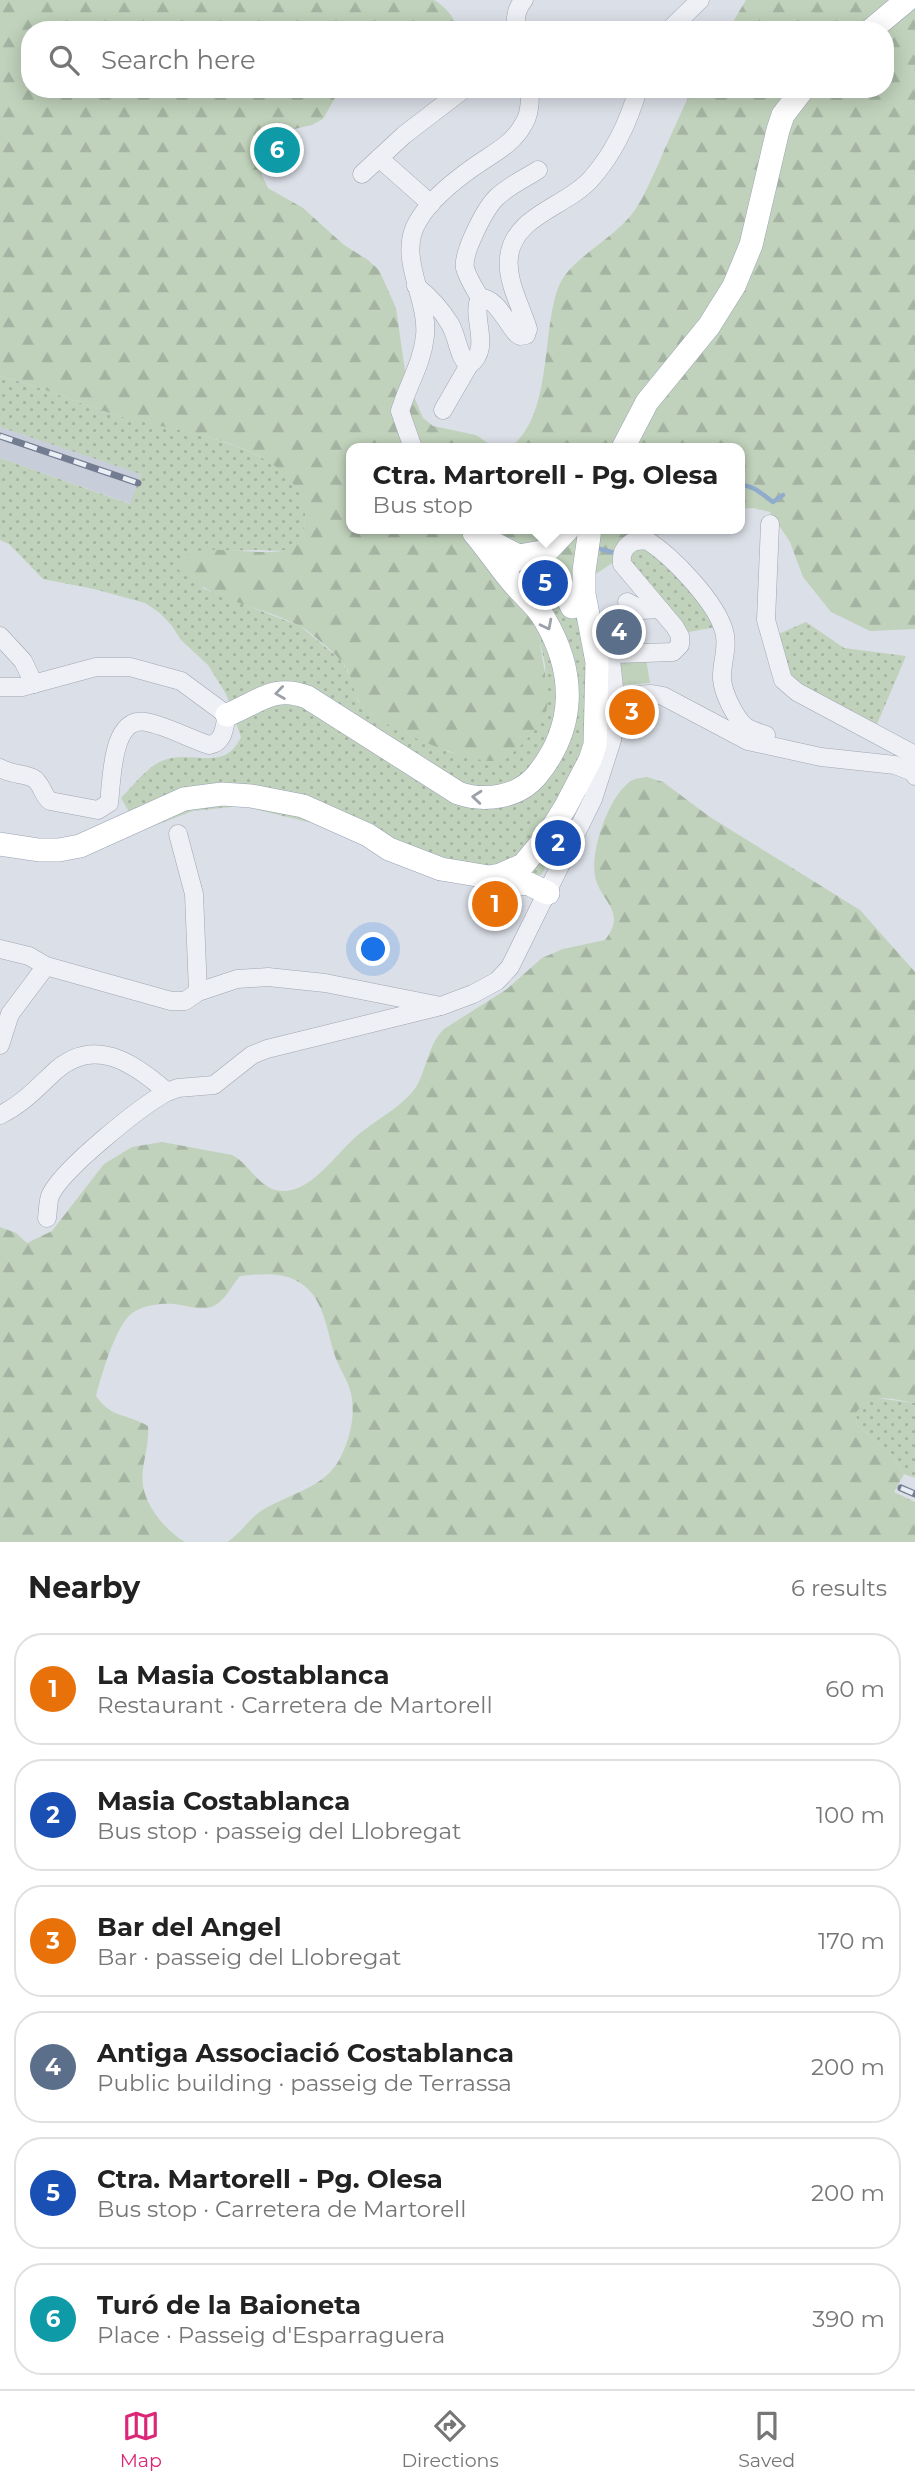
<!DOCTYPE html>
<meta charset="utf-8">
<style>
body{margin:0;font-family:Montserrat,sans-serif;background:#f2f2f2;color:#222}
.you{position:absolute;left:374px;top:950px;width:24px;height:24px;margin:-18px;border:5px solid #fff;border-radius:50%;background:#1a73e8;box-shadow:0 0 0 10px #1a73e833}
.badge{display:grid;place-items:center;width:46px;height:46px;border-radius:50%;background:#db2777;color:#fff;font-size:23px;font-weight:700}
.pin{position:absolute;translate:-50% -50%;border:4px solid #fff;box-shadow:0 2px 7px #0006}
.popup{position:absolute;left:346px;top:443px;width:399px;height:91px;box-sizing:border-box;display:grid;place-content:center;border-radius:14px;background:#fff;filter:drop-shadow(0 2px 5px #0005);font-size:23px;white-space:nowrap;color:#767676}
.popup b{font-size:26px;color:#222}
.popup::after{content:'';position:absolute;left:50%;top:100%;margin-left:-14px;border:14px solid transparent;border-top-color:#fff}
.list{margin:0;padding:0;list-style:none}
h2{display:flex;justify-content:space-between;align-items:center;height:91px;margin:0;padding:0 28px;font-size:30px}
h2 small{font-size:23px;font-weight:400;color:#767676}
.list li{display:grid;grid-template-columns:46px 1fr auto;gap:21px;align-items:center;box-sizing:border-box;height:112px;margin:0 14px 14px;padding:0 14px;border:2px solid #e0e0e0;border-radius:28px}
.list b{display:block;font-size:26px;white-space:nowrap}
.list p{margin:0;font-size:23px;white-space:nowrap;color:#767676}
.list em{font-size:23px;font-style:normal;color:#767676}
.icon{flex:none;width:38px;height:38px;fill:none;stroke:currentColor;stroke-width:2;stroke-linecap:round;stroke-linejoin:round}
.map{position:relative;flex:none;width:915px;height:1542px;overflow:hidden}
.search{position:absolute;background:#fff;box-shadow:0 4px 18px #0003;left:21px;right:21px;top:21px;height:77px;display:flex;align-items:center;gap:18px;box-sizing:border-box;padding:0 24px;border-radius:28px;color:#767676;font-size:26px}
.sheet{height:847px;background:#fff}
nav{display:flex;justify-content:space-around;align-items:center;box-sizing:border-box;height:98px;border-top:2px solid #e0e0e0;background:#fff;font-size:19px;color:#767676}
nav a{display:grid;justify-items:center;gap:4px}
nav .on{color:#db2777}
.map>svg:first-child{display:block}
</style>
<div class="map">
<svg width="915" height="1542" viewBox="0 0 915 1542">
<defs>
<pattern id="grass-dots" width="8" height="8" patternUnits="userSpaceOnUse" patternTransform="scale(1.75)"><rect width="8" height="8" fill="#c0d2bb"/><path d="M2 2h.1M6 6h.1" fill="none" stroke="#a5b4a2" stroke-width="1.8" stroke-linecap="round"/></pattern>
<pattern id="forest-firs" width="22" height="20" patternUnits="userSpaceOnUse" patternTransform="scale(1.75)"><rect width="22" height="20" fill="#c0d2bb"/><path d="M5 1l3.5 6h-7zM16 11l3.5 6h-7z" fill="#a5b4a2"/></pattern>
</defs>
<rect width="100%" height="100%" fill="#dbdfe7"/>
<path fill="#c8ced9" d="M0 427 141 473 131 504 0 458Z"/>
<g fill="url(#grass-dots)">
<path d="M0 376C40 386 77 403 116 415 167 430 315 445 305 522 300 556 286 551 259 550 247 550 234 551 222 551L202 588 300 626 341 660 351 678 358 701 371 714 392 726 449 752 492 761 509 756 519 745 547 707 545 664 539 638 540 622 560 594 589 579 590 777 542 874 511 887 486 889 392 858 312 823 241 806 193 811 140 831 121 798C133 786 147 767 162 761 192 748 224 774 241 737L226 694 208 665 181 640 172 626 160 613 145 603 94 589 43 579 9 544 0 540V458L130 504 141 474 0 427Z"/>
<path d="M643 543 695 588 716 627 683 633 628 566 632 550Z"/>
<path d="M806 622 844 648 906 656 877 724 793 681 774 636Z"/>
<path d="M876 1398 915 1403V1478L904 1474 895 1459 857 1425 856 1413 863 1402Z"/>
</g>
<g fill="url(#forest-firs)">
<path d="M0 0H434C446 7 453 16 459 30H30V89H340L323 119 312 125 286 131 274 138 266 148 262 175 268 188 303 208 344 245 368 260 379 270 396 308 406 378 423 418 433 426 476 435 495 448H351V529H673C642 539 619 560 591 577 582 583 567 587 559 595 553 601 544 613 541 621 533 640 555 691 545 715 541 726 512 757 502 760 475 768 385 728 365 709 354 699 354 684 348 671 343 662 335 654 327 647 318 640 308 630 298 625 257 605 208 600 175 566 178 563 182 557 186 555 211 541 278 562 295 545 305 537 307 517 304 506 286 439 171 432 116 415 77 403 40 386 0 376Z"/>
<path d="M746 0H915V629L870 631 831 612 803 577 790 542 770 512 753 508 739 509V448H510C553 414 541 336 558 288 568 260 612 240 632 214 643 200 649 183 657 167 668 141 680 115 692 89H885V30H728Z"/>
<path d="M647 777 663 782 710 817 860 910 915 972V1403C892 1399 871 1391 856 1413L857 1425 895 1459 904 1474 894 1492 915 1502V1542H227C239 1535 247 1522 258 1513 284 1495 321 1490 338 1462 348 1444 355 1421 352 1400 351 1384 340 1371 335 1356 327 1333 325 1300 302 1284 284 1271 261 1274 240 1276 231 1286 225 1302 211 1307 201 1311 185 1305 174 1304 161 1303 144 1305 132 1313 116 1325 101 1376 96 1396 112 1419 126 1413 148 1426 150 1447 140 1467 143 1486 147 1508 166 1531 185 1542H0V1227L16 1233 27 1243 52 1231 104 1164 132 1147 162 1142 232 1155C249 1163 260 1191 283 1191 312 1192 338 1151 358 1135 377 1119 402 1107 416 1087 427 1069 428 1044 444 1029L507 989 542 958 563 949 605 940C628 911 600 902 595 876 590 851 609 795 631 781 636 778 641 778 647 777Z"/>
</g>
<path fill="#c0d2bb" d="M618 659H646L650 683 620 685Z"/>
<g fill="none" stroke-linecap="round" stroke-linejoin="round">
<g stroke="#91abcc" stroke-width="4.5">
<path d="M739 485C752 484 763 495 773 502L783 495"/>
<path d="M641 533 653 529"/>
<path d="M600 549 615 553 618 549"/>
</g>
<g stroke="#a0a6b1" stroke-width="19">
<g id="minor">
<path d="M516 30C515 18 516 8 524 0"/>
<path d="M669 30 700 0"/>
<path d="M379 158 431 204"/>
<path d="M362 174 404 135 464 89"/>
<path d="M416 286C430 297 441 309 450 324 458 337 458 358 469 365 493 348 470 317 480 298 496 297 506 322 516 333L520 336 526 335 528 329C521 306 506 281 509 257 514 215 566 207 591 179 613 154 629 121 638 89"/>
<path d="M480 298C475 289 468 279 465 268 462 253 485 209 496 198 508 186 524 179 538 170"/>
<path d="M443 410 469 365"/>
<path d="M413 448 400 411C408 384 422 364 425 336 429 298 396 257 418 221 430 200 455 180 475 166 492 154 513 144 523 125 530 115 530 101 530 89"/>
<path d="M770 524 766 620 783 680 797 692 915 755"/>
<path d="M627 602 642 610 660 609"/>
<path d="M0 636 23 661 34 684"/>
<path d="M0 687H22L96 667H130L181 681 227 715C224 728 224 743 209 745 188 738 167 726 146 722 111 715 112 781 109 803L98 810 50 801C42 795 42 783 33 778 23 773 12 775 0 768"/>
<path d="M615 696 611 660 616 654 673 652 680 645V636L675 627 622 564C620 547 632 538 648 541 673 557 716 602 724 631 729 646 721 664 722 679 723 693 735 718 746 727 752 731 760 733 766 735"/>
<path d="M178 834 194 894 198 992"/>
<path d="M0 949 29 956 46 966 171 1001H185L198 992 237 979 268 977 325 983 441 1006 473 994 497 981 510 967 593 799 612 740 615 696 652 694 663 696 748 741 821 757 895 765 913 772 915 776"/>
<path d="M0 1045 10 1014 46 966"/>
<path d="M0 1115C21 1105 35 1090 52 1074 92 1035 132 1061 167 1092"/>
<path d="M47 1218C48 1211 48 1202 50 1196 61 1170 141 1106 167 1092L178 1088 214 1085 252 1055 267 1049 437 1007"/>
</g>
</g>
<g stroke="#99a2b4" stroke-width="24">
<g id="major">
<path d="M871 30 907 0"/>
<path d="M623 448 647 402 709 326 734 286 751 245 778 130 783 115 803 89"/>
<path d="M483 538 548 571 562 586 572 607"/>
<path d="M514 561 519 556 547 551 568 529"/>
<path d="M227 715C257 703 274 684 307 697L458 793C484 802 518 798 537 775 576 727 576 673 545 620 537 605 524 596 514 584 500 568 488 549 474 533"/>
<path d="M0 844 39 850H59L80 846 184 799 222 794 251 796 303 806 368 835 389 849 441 869 489 877 500 875 523 865 548 835 566 806 590 760 595 745 597 662 584 594V571L590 529"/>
<path d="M494 881 529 884 548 893"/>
</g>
</g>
<use href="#minor" stroke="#eef0f5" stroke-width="18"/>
<use href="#major" stroke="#fff" stroke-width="23"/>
<g stroke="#737d92" stroke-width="7">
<g id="rail">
<path d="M0 436 138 483"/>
<path d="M901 1488 915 1494"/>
</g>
</g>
<use href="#rail" stroke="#eaeef5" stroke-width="4.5" stroke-dasharray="13" stroke-linecap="butt"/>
</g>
<defs><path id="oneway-chevron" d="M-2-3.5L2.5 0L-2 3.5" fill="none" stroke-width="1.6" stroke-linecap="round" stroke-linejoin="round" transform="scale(1.75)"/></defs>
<g stroke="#9ca0a8">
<use href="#oneway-chevron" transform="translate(547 625) rotate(63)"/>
<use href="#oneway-chevron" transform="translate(280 693) rotate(172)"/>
<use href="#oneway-chevron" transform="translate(477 797) rotate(-175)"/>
</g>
</svg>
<div class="you"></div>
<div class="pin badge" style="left:495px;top:904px;background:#e8710a">1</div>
<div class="pin badge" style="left:558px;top:843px;background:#1a4fb4">2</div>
<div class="pin badge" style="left:632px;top:712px;background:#e8710a">3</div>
<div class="pin badge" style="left:619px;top:632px;background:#5c6f8a">4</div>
<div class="pin badge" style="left:545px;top:583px;background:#1a4fb4">5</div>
<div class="popup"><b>Ctra. Martorell - Pg. Olesa</b>Bus stop</div>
<div class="pin badge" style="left:277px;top:150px;background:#0f9aa8">6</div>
<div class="search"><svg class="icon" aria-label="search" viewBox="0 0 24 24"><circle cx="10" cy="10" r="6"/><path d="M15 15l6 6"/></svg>Search here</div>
</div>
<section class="sheet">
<h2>Nearby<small>6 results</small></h2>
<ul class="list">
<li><span class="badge" style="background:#e8710a">1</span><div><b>La Masia Costablanca</b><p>Restaurant · Carretera de Martorell</p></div><em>60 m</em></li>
<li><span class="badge" style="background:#1a4fb4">2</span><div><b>Masia Costablanca</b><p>Bus stop · passeig del Llobregat</p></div><em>100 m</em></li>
<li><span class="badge" style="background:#e8710a">3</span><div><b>Bar del Angel</b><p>Bar · passeig del Llobregat</p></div><em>170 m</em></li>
<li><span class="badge" style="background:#5c6f8a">4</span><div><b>Antiga Associació Costablanca</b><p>Public building · passeig de Terrassa</p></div><em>200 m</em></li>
<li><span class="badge" style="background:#1a4fb4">5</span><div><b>Ctra. Martorell - Pg. Olesa</b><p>Bus stop · Carretera de Martorell</p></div><em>200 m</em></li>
<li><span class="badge" style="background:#0f9aa8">6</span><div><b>Turó de la Baioneta</b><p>Place · Passeig d'Esparraguera</p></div><em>390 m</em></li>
</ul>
</section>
<nav>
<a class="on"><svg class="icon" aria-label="map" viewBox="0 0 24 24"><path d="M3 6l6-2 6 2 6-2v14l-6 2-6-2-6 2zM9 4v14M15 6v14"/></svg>Map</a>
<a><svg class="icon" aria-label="directions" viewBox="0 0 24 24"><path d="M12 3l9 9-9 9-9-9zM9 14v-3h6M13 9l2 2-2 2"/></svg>Directions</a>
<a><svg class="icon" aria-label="saved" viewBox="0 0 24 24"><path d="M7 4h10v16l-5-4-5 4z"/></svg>Saved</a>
</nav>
